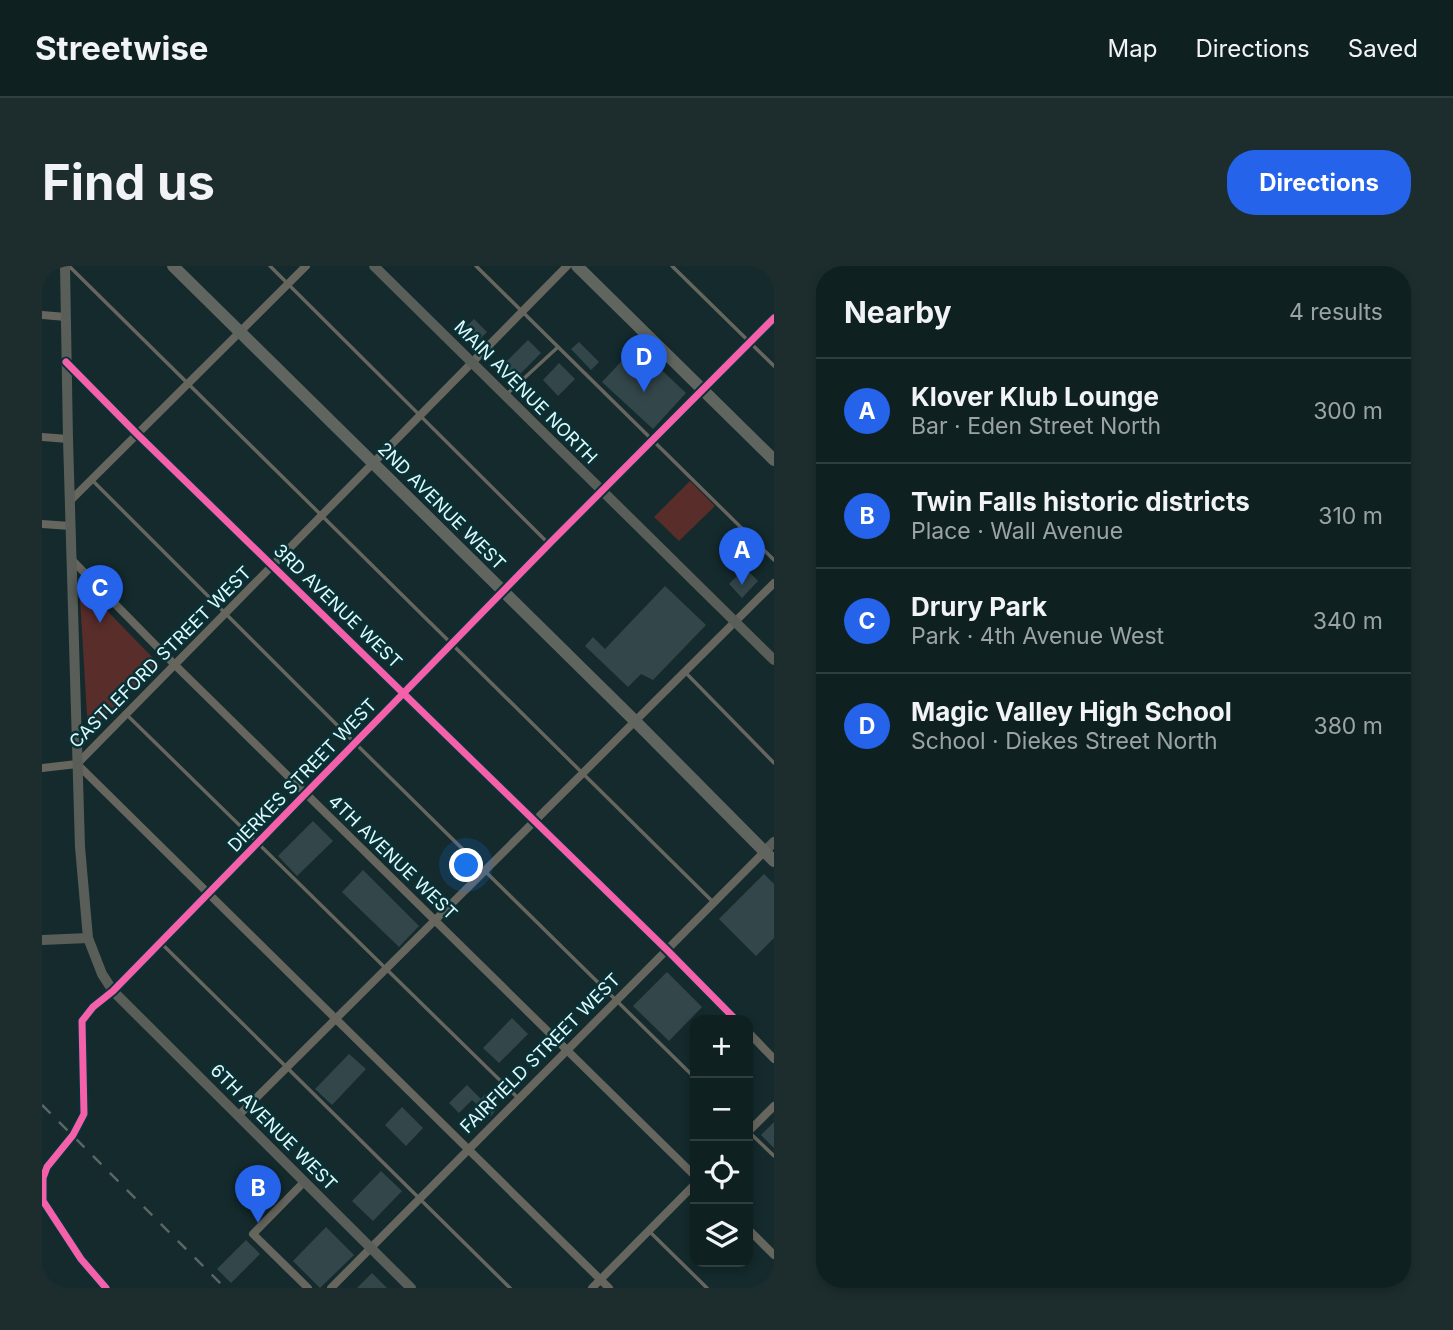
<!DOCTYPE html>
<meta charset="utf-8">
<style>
body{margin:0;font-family:Inter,sans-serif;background:#1d2d2e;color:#f1f3f6}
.controls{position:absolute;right:21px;bottom:21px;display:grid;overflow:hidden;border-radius:14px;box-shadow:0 4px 10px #0003}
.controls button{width:63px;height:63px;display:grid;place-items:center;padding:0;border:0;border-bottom:2px solid #2f3e3f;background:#0f2021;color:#f1f3f6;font:35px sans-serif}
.you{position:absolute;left:425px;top:600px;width:24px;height:24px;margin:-18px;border:5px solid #fff;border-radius:50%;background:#1a73e8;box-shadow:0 0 0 10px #1a73e833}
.badge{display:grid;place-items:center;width:46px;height:46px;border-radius:50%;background:#2563eb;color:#fff;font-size:23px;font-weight:700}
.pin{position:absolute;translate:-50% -58px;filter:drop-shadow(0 2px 4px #0008)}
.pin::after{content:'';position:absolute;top:37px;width:24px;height:21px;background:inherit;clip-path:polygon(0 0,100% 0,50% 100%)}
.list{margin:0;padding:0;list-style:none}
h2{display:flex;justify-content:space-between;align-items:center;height:91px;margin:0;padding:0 28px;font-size:30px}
h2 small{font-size:23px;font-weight:400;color:#9ba3a5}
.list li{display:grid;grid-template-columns:46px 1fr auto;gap:21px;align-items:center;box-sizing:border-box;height:105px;padding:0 28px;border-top:2px solid #2f3e3f}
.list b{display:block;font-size:26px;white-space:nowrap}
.list p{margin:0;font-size:23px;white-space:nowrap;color:#9ba3a5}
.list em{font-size:23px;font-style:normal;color:#9ba3a5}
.icon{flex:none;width:38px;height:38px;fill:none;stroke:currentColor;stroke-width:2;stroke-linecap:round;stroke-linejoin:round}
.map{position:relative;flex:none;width:732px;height:1022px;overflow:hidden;border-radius:28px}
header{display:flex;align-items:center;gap:42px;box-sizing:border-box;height:98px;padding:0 35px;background:#0f2021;border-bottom:2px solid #2f3e3f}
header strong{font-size:33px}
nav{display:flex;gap:38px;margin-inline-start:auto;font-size:24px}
.intro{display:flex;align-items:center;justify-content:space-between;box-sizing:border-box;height:168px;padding:0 42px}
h1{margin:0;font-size:49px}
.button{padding:18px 32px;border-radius:28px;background:#2563eb;color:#fff;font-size:24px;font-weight:700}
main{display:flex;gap:42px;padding:0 42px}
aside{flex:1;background:#0f2021;border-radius:28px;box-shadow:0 4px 10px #0003}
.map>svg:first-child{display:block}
</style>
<header>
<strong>Streetwise</strong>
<nav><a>Map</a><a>Directions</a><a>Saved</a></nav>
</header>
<div class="intro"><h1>Find us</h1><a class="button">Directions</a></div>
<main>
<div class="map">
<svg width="732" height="1022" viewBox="0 0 732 1022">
<rect width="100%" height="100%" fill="#142a2c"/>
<g fill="#582d2a">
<path d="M648 215 673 240 637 275 612 251Z"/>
<path d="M37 316 117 398 46 466Z"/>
</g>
<g fill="#33464a">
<path d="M432 53 445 66 437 74 424 61Z"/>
<path d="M486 74 499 87 474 112 461 99Z"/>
<path d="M537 76 557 96 549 104 529 83Z"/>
<path d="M590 84 607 99 610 95 644 127 611 163 560 116Z"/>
<path d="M517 97 533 113 516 130 501 114Z"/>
<path d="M703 302 716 315 700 332 687 318Z"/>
<path d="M623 320 664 359 611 414 599 408 586 421 543 380 551 371 563 383Z"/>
<path d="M271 555 291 575 255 610 236 590Z"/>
<path d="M321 604 377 660 357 681 300 626Z"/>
<path d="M722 608 732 618V672L714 690 677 653Z"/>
<path d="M625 706 660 741 627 775 591 740Z"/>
<path d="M470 752 486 768 457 797 441 782Z"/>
<path d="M307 788 324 803 290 839 273 823Z"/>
<path d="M425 819 439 833 443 828 457 840 449 850 430 834 417 847 407 837Z"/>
<path d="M360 841 381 862 364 880 343 859Z"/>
<path d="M732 856V882L719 869Z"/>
<path d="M339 905 360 925 331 955 310 935Z"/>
<path d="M284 961 312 989 278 1022 251 995Z"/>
<path d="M204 974 218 988 189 1017 175 1003Z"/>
<path d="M330 1007 345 1022H315Z"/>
</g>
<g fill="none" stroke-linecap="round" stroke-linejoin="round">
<g stroke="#66665e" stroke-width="3.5">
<path d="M27 0 670 635"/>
<path d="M228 0 506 277"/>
<path d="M434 0 732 294"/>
<path d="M630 0 732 100"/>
<path d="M465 128 516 81"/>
<path d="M51 215 313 477 653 812"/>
<path d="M643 406 732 497"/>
<path d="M86 450 475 831"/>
<path d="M119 677 468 1022"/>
<path d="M706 865 732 890"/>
<path d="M607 965 665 1022"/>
</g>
<g stroke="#66665e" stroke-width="8">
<path d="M0 49 24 51"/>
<path d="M25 96 95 168 625 684 694 754"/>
<path d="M0 171 26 173"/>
<path d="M28 235 264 0"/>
<path d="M0 258 28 260"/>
<path d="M29 293 133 399 653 910"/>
<path d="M35 498 525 0"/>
<path d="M0 502 35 498 567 1022"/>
<path d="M706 766 732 793"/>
<path d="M196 850 732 317"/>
<path d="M706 866 732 840"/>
<path d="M262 916 211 968 266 1022"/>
<path d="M706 963 732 989"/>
<path d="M64 1022 39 993 1 935V912L5 901 31 869 42 848 40 755 51 741 71 725 507 278 732 52"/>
<path d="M289 1022 722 586"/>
<path d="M550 1022 653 918"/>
</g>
<g stroke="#595e58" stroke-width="10">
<path d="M23 0 26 173 38 581 46 672 60 708 71 725 369 1022"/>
<path d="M332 0 732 394"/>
<path d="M722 586 732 576"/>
<path d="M0 674 46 672"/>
</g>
<g stroke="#60665f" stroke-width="12">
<path d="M131 0 593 455 732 595"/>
<path d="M535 0 732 194"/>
</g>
<path stroke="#5b6563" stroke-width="2.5" stroke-dasharray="12 12" stroke-linecap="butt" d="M0 839 183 1022"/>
<g stroke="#093236" stroke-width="11">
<g id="cycleway">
<path d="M24 96 95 168 625 684 694 754"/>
<path d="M64 1022 39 993 1 935V912L5 901 31 869 42 848 40 755 51 741 71 725 507 278 732 52"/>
</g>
</g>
<use href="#cycleway" stroke="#f560ab" stroke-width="7"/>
</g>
<g text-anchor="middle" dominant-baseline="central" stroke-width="5" stroke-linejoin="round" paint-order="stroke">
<g font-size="18" fill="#dff9fd" stroke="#093236">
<text transform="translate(484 126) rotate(45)">MAIN AVENUE NORTH</text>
<text transform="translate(400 240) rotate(45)">2ND AVENUE WEST</text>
<text transform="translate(296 340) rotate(44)">3RD AVENUE WEST</text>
<text transform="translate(118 391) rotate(-45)">CASTLEFORD STREET WEST</text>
<text transform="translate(260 509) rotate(-46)">DIERKES STREET WEST</text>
<text transform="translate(351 591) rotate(44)">4TH AVENUE WEST</text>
<text transform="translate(498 787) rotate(-45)">FAIRFIELD STREET WEST</text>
<text transform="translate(232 861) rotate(45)">6TH AVENUE WEST</text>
</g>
</g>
</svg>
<div class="controls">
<button>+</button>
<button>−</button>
<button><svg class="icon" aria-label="locate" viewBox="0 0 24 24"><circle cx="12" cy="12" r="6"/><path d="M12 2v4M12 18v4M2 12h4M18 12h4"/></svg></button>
<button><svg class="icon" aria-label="layers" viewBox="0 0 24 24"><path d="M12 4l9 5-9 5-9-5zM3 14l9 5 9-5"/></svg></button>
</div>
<div class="you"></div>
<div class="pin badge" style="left:700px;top:319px">A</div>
<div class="pin badge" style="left:216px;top:957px">B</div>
<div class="pin badge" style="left:58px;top:357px">C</div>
<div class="pin badge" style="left:602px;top:126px">D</div>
</div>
<aside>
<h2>Nearby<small>4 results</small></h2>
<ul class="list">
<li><span class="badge">A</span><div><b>Klover Klub Lounge</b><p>Bar · Eden Street North</p></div><em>300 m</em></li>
<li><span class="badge">B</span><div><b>Twin Falls historic districts</b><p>Place · Wall Avenue</p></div><em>310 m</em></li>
<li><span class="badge">C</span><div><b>Drury Park</b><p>Park · 4th Avenue West</p></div><em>340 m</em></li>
<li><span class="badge">D</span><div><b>Magic Valley High School</b><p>School · Diekes Street North</p></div><em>380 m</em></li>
</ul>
</aside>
</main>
